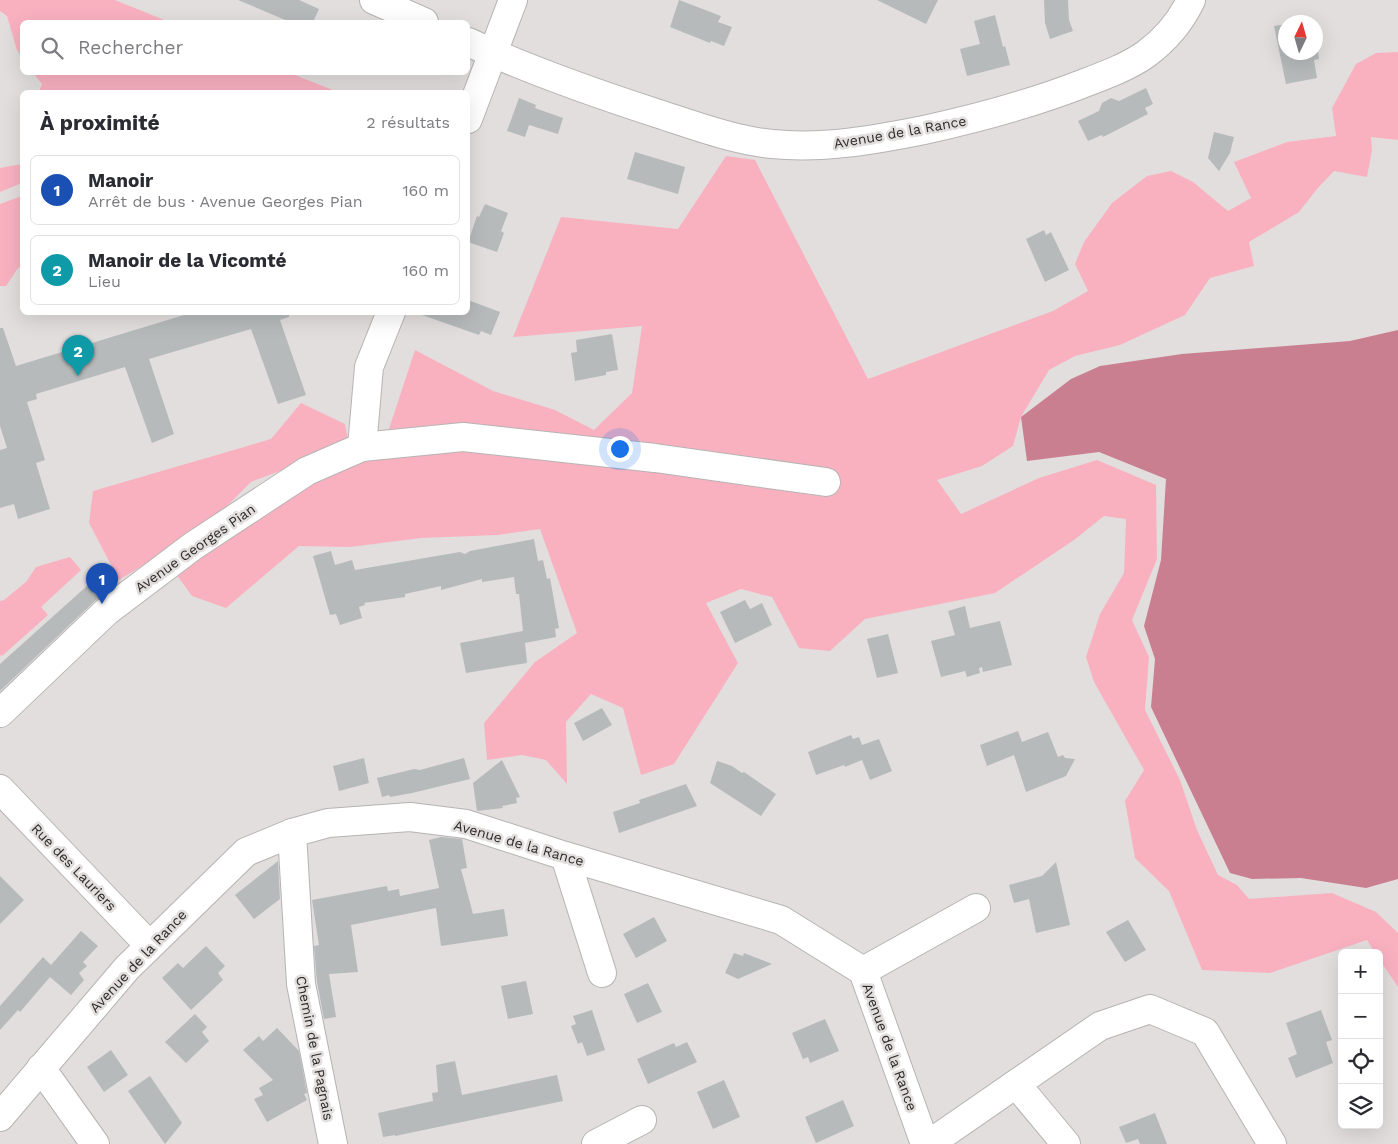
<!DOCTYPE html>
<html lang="fr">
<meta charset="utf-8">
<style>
body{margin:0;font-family:"Work Sans",sans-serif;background:#f2f2f3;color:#2b2b33}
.controls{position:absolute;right:15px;bottom:15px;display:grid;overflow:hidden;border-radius:8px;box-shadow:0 5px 20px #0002}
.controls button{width:45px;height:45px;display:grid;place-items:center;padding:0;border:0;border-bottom:1px solid #e1e1e2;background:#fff;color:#2b2b33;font:25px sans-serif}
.compass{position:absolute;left:1278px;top:15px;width:45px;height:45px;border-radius:50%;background:#fff;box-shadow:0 5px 20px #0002;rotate:5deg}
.you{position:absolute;left:619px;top:448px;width:18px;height:18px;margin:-12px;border:4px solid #fff;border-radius:50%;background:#1a73e8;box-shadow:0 0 0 8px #1a73e833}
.badge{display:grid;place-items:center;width:32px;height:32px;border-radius:50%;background:#2563eb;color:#fff;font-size:16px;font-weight:700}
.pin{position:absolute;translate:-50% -41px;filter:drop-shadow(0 1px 2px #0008)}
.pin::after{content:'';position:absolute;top:26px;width:18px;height:15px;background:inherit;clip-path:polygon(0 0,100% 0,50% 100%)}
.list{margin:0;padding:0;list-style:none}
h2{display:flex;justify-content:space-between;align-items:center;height:65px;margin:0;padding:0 20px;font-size:21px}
h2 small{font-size:16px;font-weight:400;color:#7c7c81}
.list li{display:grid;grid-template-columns:32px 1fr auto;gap:15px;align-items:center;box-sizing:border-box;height:70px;margin:0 10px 10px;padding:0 10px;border:1px solid #e1e1e2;border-radius:8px}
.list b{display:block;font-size:19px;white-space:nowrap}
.list p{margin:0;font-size:16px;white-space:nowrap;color:#7c7c81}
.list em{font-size:16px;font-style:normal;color:#7c7c81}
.icon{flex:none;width:28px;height:28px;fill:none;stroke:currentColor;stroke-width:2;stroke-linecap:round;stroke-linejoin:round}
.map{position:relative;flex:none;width:1398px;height:1144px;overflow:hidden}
.search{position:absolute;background:#fff;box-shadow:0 5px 20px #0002;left:20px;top:20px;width:450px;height:55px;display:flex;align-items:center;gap:12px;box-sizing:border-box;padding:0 18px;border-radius:8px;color:#7c7c81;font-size:19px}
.panel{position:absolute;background:#fff;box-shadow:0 5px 20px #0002;left:20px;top:90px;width:450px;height:225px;border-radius:8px}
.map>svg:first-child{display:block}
</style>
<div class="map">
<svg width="1398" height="1144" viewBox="0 0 1398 1144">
<rect width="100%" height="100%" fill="#e2dede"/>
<g fill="#f9b1c0">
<path d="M0 0H115L169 22H22V58L17 50 7 16 0 11Z"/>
<path d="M1398 52V140L1371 137 1372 150 1367 177 1334 171 1317 189 1299 212 1249 242 1254 266 1210 278 1185 315 1120 345 1075 356 1049 370 1021 417 1013 446 982 466 937 480 961 514 1039 478 1097 460 1156 485 1157 559 1132 620 1149 657 1145 710 1180 780 1197 830 1218 875 1237 885 1249 899 1332 893 1376 912 1398 933V987L1379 959V953H1375L1367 940 1270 973 1202 970 1169 891 1135 858 1125 801 1144 770 1094 682 1086 657 1100 614 1124 573 1126 519 1104 516 1074 540 995 593 865 619 830 651 799 648 772 597 741 589 706 603 738 663 674 764 641 775 623 708 591 694 566 722 567 784 546 760 522 755 487 760 484 723 535 662 577 633 540 529 498 535 421 538 350 547 299 546 226 608 192 596 176 574 388 432 415 350 493 391 555 410 594 430 632 393 642 326 513 337 561 217 678 229 726 156 755 160 868 379 1053 311 1088 291 1075 264 1084 242 1112 203 1147 176 1171 171 1193 182 1228 211 1251 198 1234 162 1287 142 1336 136 1332 108 1356 64 1376 53Z"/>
<path d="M33 73H290L338 92H39L42 84Z"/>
<path d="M22 164V183L0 192V168Z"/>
<path d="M22 196V267L18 268 6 286H0V204Z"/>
<path d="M301 403 345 424 349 445 251 482 208 525 119 580 89 523 93 491 271 439Z"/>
<path d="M70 557 81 570 41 607 48 615 2 656 0 655V601L4 600 26 582 36 567Z"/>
</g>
<path fill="#c97f90" d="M1398 330V879L1366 888 1301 878 1252 879 1230 873 1151 707 1155 659 1144 626 1161 560 1166 479 1099 452 1027 461 1021 417 1071 379 1100 366 1182 354 1350 341Z"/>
<g fill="#b6babb">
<path d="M238 0H299L319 9 313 22H290Z"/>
<path d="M679 0 721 16 718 22 732 27 724 46 711 41 710 43 670 27Z"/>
<path d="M877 0H938L926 24Z"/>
<path d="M1044 0H1068L1069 20 1073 31 1050 39 1045 23Z"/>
<path d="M995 15 1003 47 1005 46 1010 65 967 76 960 49 980 44 974 21Z"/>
<path d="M1286 24V52H1316V35L1319 59 1314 60 1317 78 1286 84 1274 26Z"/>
<path d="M1146 88 1153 104 1145 108 1148 114 1103 137 1102 135 1088 141 1078 121 1099 111 1102 103 1111 98 1119 101Z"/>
<path d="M519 98 536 105 535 108 563 118 558 134 529 125 525 137 507 131Z"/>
<path d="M1214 132 1234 137 1230 153 1219 171 1208 158Z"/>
<path d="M635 152 685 167 678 194 627 179Z"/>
<path d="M485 204 508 213 501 231 504 233 497 252 468 242 477 216 479 217Z"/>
<path d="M1044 230 1046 235 1051 232 1069 270 1045 282 1026 239Z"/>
<path d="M468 300 500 312 491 335 481 331 479 335 422 315V312H468Z"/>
<path d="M194 312H289V317L280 320 306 395 278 404 251 329 149 359 174 434 152 443 125 367 36 394 37 399 27 402 45 460 36 463 50 509 18 519 14 504 0 508V450L7 448 0 426V328H3L16 366Z"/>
<path d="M612 334 618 370 606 372V375L575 381 571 353 577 352 576 340Z"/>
<path d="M534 539 538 561 543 560 547 579 550 578 559 628 555 629 556 637 525 643 527 663 466 673 460 643 523 631 519 594H516L514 577 482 582V579L441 590V586L405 594V597L364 603 365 605 359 607 362 618 340 625 336 614 330 615 313 556 331 551 335 565 352 560 355 570 460 552 465 554 470 551Z"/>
<path d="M88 585 99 597 0 691V664Z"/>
<path d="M745 600 750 609 762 603 772 625 735 643 720 612Z"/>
<path d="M965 606 970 628 1000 621 1012 665 983 672 982 667 979 668 980 673 967 677 965 671 941 677 931 641 955 635 948 611Z"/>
<path d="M888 634 898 673 877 678 867 639Z"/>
<path d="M602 708 612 725 583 741 574 723Z"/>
<path d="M1018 731 1022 742 1048 732 1058 757 1063 755 1065 758 1075 759 1066 776 1026 792 1014 755 987 766 980 745Z"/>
<path d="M851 735 853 739 859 737 862 745 879 739 892 771 870 780 862 760 845 767 844 765 816 775 808 752Z"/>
<path d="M364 758 369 783 339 791 333 766Z"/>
<path d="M464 758 470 779 412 793 390 797 389 795 382 797 377 778 414 769 420 770Z"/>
<path d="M502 760 520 797 516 798 517 803 502 806 503 808 477 811 473 783Z"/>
<path d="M717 761 732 766 742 773 744 772 776 794 761 816 710 783Z"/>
<path d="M686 784 697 806 619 833 613 812 640 803 639 800Z"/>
<path d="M441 837 462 839 467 868 461 869 473 914 504 909 508 936 441 946 436 908 351 925 358 972 329 974 336 1017 324 1019 317 982 314 946 319 945 312 900 387 886 388 891 399 889 400 896 439 888 429 840Z"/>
<path d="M278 861 280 899 254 919 235 895Z"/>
<path d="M1056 862 1070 925 1036 933 1029 899 1014 903 1009 885 1042 876Z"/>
<path d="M0 876 24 900 0 924Z"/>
<path d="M654 917 667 941 636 958 623 934Z"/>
<path d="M1128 920 1146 950 1125 962 1106 932Z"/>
<path d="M81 931 98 946 83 962 87 966 79 973 84 980 71 995 50 977 20 1012 18 1010 0 1030V1006L43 957 51 965Z"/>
<path d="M206 946 225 966 218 973 223 980 191 1010 162 978 178 963 183 968Z"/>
<path d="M734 953 743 956 744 953 772 964 738 979 725 973Z"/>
<path d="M526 981 533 1014 508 1019 501 986Z"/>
<path d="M648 983 662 1012 637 1023 624 994Z"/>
<path d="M592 1010 605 1050 587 1056 582 1042 578 1044 571 1026 576 1024 573 1016Z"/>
<path d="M1321 1010 1332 1040 1326 1042 1333 1063 1296 1078 1288 1058 1297 1054 1286 1023Z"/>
<path d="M195 1014 207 1027 202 1032 209 1041 186 1063 165 1042Z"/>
<path d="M825 1019 839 1051 810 1063 808 1057 803 1059 792 1033Z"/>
<path d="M277 1028 299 1051 307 1093 304 1094 307 1100 267 1122 254 1099 263 1095 259 1088 273 1080 243 1050 259 1036 263 1041Z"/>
<path d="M687 1042 697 1062 648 1084 637 1059 674 1043 676 1047Z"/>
<path d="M111 1050 128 1075 104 1092 87 1067Z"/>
<path d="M455 1061 462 1095 557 1075 563 1101 395 1136V1135L383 1137 378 1113 433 1101 432 1093 438 1092 436 1065Z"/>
<path d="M150 1076 182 1123 165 1144 128 1091Z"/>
<path d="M724 1080 740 1117 713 1129 697 1092Z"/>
<path d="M843 1100 854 1126 816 1143 805 1117Z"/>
<path d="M1155 1113 1167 1144H1140L1138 1139 1126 1143 1119 1127Z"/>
</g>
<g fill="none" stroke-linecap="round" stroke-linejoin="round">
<g stroke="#b7b3b3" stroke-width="30">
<g id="minor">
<path d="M374 0 424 22"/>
<path d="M468 42C529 70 594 93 659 114 696 126 733 140 772 144 824 149 874 140 924 130 978 118 1031 104 1082 84 1103 76 1128 67 1146 54 1165 40 1181 21 1191 0"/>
<path d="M468 119 513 0"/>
<path d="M362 447 369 367 391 312"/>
<path d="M0 713 107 611 193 546 307 471 362 447 463 437 655 458 826 482"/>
<path d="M0 789 149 945"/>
<path d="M292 833 301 984 333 1144"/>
<path d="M565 856 602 973"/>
<path d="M863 971 976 908"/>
<path d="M41 1068 95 1144"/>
<path d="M1016 1084 1066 1144"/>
<path d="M0 1117 127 968 246 852 292 833 328 823 410 817 466 824 565 856 781 920 863 971 925 1144"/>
<path d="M596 1144 642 1120"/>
<path d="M929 1144 1100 1026 1150 1009 1205 1032 1272 1144"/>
</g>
</g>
<use href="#minor" stroke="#fff" stroke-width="28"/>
</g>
<g text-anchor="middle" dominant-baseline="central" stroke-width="5" stroke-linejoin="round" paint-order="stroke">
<g font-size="14" fill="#2c2a2a" stroke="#e2dede">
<text transform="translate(900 132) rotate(-10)">Avenue de la Rance</text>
<text transform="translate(195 548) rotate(-35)">Avenue Georges Pian</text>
<text transform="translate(519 843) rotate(16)">Avenue de la Rance</text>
<text transform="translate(74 867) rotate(46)">Rue des Lauriers</text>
<text transform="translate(138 961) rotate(-47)">Avenue de la Rance</text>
<text transform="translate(890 1047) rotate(70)">Avenue de la Rance</text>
<text transform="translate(315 1048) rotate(79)">Chemin de la Pagnais</text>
</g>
</g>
</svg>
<div class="controls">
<button>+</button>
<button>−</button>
<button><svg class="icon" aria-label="locate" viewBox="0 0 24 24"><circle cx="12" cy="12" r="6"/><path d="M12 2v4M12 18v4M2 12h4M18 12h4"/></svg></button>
<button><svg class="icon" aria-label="layers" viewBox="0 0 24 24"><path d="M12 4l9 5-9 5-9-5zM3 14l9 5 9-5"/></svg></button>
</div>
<svg class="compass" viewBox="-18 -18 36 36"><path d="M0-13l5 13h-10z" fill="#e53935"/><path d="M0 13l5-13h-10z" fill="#7c7c81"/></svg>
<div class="you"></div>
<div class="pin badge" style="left:102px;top:604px;background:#1a4fb4">1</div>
<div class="pin badge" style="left:78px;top:376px;background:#0f9aa8">2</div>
<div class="search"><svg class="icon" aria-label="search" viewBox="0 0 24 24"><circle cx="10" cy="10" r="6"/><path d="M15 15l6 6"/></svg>Rechercher</div>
<section class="panel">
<h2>À proximité<small>2 résultats</small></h2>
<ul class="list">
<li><span class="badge" style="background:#1a4fb4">1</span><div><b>Manoir</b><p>Arrêt de bus · Avenue Georges Pian</p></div><em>160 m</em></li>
<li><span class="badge" style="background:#0f9aa8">2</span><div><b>Manoir de la Vicomté</b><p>Lieu</p></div><em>160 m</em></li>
</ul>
</section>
</div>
